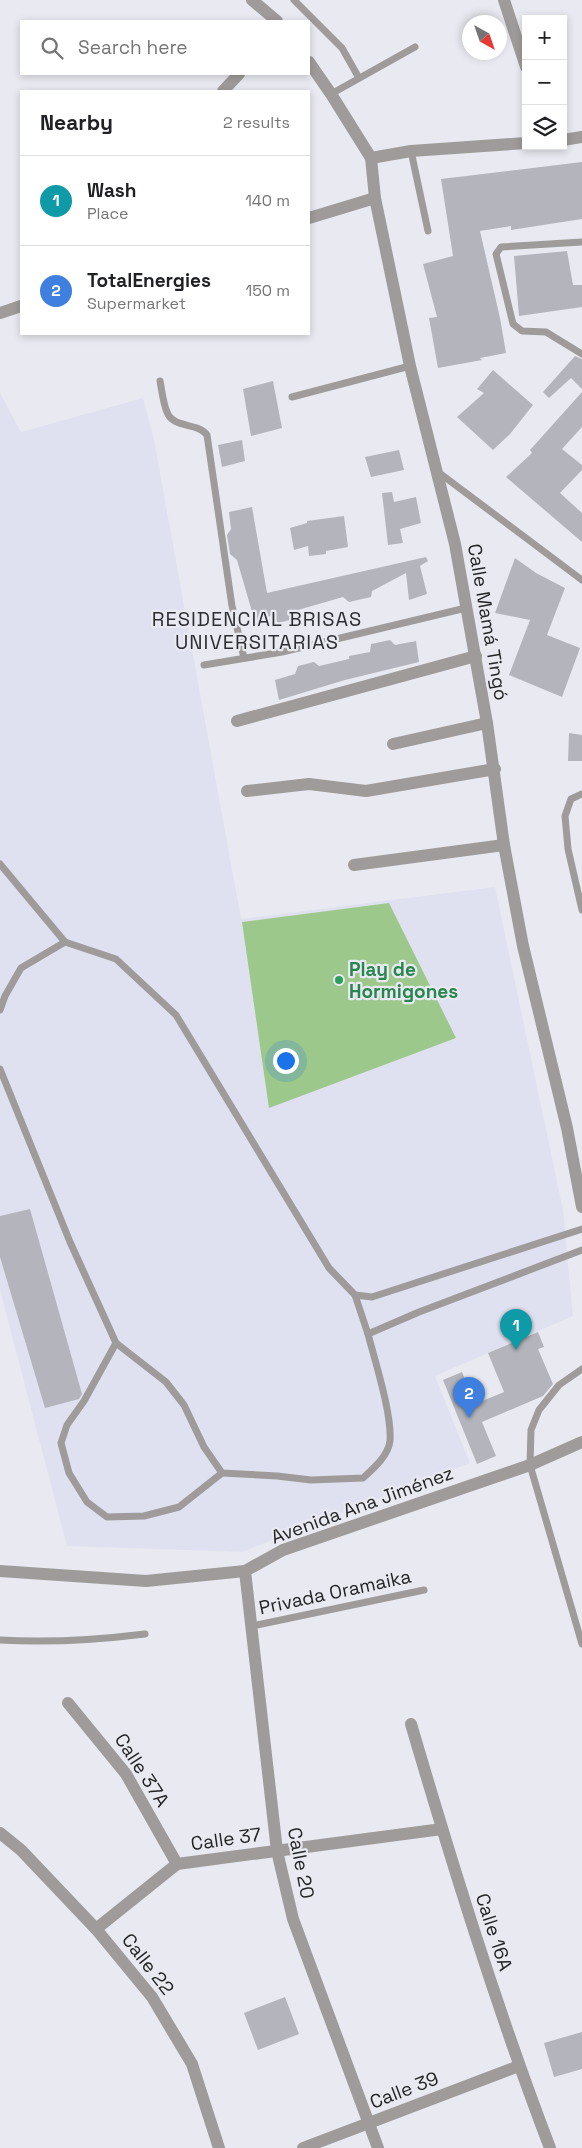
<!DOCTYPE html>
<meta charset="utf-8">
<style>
body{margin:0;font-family:"Space Grotesk",sans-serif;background:#f6f6f6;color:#202124}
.controls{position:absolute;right:15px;top:15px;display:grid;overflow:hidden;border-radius:0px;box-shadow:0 2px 8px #0003}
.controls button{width:45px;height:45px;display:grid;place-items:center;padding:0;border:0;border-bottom:1px solid #e0e0e0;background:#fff;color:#202124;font:25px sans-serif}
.compass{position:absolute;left:462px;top:15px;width:45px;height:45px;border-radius:50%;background:#fff;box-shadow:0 2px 8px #0003;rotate:140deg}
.you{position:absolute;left:285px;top:1060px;width:18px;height:18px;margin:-12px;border:4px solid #fff;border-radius:50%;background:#1a73e8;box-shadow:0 0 0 8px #1a73e833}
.badge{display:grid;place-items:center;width:32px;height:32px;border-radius:50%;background:#c23461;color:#fff;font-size:16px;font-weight:700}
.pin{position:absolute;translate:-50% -41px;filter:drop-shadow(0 1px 2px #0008)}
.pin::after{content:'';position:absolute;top:26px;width:18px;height:15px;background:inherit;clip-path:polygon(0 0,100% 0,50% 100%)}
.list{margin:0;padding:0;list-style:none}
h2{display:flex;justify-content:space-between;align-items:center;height:65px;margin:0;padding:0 20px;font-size:21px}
h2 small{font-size:16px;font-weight:400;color:#757577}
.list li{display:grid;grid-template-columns:32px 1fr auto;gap:15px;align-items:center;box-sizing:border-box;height:90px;padding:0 20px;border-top:1px solid #e0e0e0}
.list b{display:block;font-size:19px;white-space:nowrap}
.list p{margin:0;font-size:16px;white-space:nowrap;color:#757577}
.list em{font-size:16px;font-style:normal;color:#757577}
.icon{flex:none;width:28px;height:28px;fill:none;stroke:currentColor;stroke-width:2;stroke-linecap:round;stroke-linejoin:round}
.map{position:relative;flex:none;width:582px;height:2148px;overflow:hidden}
.search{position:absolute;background:#fff;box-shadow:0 2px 8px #0003;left:20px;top:20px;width:290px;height:55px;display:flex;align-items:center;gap:12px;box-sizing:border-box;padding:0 18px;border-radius:0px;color:#757577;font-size:19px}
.panel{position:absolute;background:#fff;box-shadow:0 2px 8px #0003;left:20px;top:90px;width:290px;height:245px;border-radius:0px}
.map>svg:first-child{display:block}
</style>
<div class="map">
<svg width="582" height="2148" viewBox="0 0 582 2148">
<rect width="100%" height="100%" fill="#e9eaf1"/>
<path fill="#dfe1f0" d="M0 393 21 432 143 398 154 440 241 919 495 887 563 1210 573 1316 435 1376 470 1463 242 1552 67 1546 0 1290Z"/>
<path fill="#9dc88b" d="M389 903 456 1038 269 1108 242 922Z"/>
<g fill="#b4b5bc">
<path d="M582 162V219L511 230V226L480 231 500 318 506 353 480 358 482 360 438 368 429 318 437 317 423 264 453 256 441 179Z"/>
<path d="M567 251 573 285H582V307L519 316 514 256Z"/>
<path d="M575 356 582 359V389L571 378 549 398 543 392Z"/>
<path d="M493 370 533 405 510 434 493 450 457 417 484 393 477 389Z"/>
<path d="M273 381 282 428 251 436 243 389Z"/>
<path d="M582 392V427L562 449 582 465V470L560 493 582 513V542L506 477 532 453 530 450Z"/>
<path d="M242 440 245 461 222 467 218 445Z"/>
<path d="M399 450 404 470 371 477 365 457Z"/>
<path d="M392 492 394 502 416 497 421 523 400 529 403 543 388 545 382 493Z"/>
<path d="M252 507 267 593 426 557 428 561 420 566 427 594 409 600 406 573 372 591 371 597 349 602 343 597 298 610 294 619 278 623 273 615 255 622 237 560 230 554 227 535 231 529 229 512Z"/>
<path d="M344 516 348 547 326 551V554L309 556 308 546 294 550 290 528 307 523V521Z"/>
<path d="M515 558 536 573 565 588 547 635 580 648 562 697 509 675 530 620 495 613Z"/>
<path d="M390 640 395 645 416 641 419 662 345 680 279 700 275 680 295 674 298 666 314 662 319 666 349 659V656L370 652 371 644Z"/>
<path d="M569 733 582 735V761H568Z"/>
<path d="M30 1209 82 1394 79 1399 45 1408 0 1257V1216Z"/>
<path d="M538 1332 544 1347 538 1349 553 1384 543 1396 482 1422 496 1456 477 1464 443 1380 462 1372 475 1404 504 1392 488 1353Z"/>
<path d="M285 1997 299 2034 258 2050 244 2013Z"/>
<path d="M582 2032V2069L554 2077 544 2043Z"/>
</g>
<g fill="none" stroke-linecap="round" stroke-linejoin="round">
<g stroke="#9f9b9b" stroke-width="7">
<path d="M294 0 342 48 359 78"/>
<path d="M331 94 415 47"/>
<path d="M411 151 428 231"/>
<path d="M582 242 501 247 496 254 513 324 522 331 546 332 582 354"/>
<path d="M160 381C162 391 163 403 167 412 173 429 198 422 207 435L232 606 244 658"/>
<path d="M292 397 410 366"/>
<path d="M438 472 582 580"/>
<path d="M204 665 282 652 466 608"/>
<path d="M582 794 571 799 565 816 568 849 582 910"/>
<path d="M0 864 65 942 116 959 176 1015 329 1268 355 1295 372 1297 582 1229"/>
<path d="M0 1010 5 996 21 968 65 942"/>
<path d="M0 1069 70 1242 116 1343 166 1382 184 1405 204 1447 222 1473 277 1476 311 1480 363 1478C374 1468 388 1456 390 1441 392 1414 375 1361 368 1334L419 1312 582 1250"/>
<path d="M355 1295 368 1334"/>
<path d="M116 1343 84 1401 67 1425 61 1443 69 1473 87 1502 107 1517 144 1516 179 1507 222 1473"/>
<path d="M582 1369 559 1385 539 1410 531 1430 530 1465 582 1644"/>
<path d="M252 1626 424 1590"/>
<path d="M0 1640C49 1643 96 1640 145 1634"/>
</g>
<g stroke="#9f9b9b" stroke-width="12">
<path d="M252 0 277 21"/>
<path d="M504 0 526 67"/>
<path d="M309 62 331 94 371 158 375 198 410 366 455 544 487 723 504 845 523 946 567 1128 582 1207"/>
<path d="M223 91 239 74"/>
<path d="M563 140 582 137"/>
<path d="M371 158 411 151 526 143"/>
<path d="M309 218 375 198"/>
<path d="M0 313 21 306"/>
<path d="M237 721 476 656"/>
<path d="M393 744 487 723"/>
<path d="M247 791 309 784 366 791 495 769"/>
<path d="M354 865 504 845"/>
<path d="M0 1571 146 1581 245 1571"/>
<path d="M68 1703 126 1774 177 1864"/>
<path d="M411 1724C453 1867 497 2009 550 2148"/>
<path d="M0 1833 21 1850 96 1929 152 1997 192 2064 219 2148"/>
<path d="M96 1929 177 1864 442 1829"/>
<path d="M303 2148 519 2066"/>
</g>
<path stroke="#9f9b9b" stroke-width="12" d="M378 2148 293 1919 277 1851 245 1571 283 1550 530 1465 582 1442"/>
</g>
<circle fill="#2e9e5b" stroke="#e9eaf1" stroke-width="2" cx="339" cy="980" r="5"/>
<g text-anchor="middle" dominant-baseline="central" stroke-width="4.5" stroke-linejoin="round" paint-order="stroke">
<g font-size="19" fill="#242427" stroke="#e9eaf1">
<text transform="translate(488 622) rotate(80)">Calle Mamá Tingó</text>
<text transform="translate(362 1505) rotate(-20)">Avenida Ana Jiménez</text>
<text transform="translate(335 1592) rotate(-12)">Privada Oramaika</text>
<text transform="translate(142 1770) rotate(57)">Calle 37A</text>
<text transform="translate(226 1839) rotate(-8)">Calle 37</text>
<text transform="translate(301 1863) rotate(79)">Calle 20</text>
<text transform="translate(494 1932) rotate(72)">Calle 16A</text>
<text transform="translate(148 1964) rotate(52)">Calle 22</text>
<text transform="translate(404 2090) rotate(-21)">Calle 39</text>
</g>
<g font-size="19" font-weight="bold" fill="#27864d" stroke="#e9eaf1" text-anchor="start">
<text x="349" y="969">Play de<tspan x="349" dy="22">Hormigones</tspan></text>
</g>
<g font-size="20" letter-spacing="1" fill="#2d2e33" stroke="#e9eaf1">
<text x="257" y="619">RESIDENCIAL BRISAS<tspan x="257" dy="23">UNIVERSITARIAS</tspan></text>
</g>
</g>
</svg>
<div class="controls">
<button>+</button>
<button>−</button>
<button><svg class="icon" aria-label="layers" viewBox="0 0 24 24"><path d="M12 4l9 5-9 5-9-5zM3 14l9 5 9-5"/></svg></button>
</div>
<svg class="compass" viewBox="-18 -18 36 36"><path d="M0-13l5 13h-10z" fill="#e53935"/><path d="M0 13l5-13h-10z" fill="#757577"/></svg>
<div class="you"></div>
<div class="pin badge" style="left:516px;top:1350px;background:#0f9aa8">1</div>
<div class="pin badge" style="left:469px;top:1418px;background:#3f7fe0">2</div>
<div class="search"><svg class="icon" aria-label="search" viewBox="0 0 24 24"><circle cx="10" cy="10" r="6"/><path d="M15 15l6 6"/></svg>Search here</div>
<section class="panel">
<h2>Nearby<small>2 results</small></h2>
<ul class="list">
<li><span class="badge" style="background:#0f9aa8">1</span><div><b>Wash</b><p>Place</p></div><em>140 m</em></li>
<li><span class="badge" style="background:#3f7fe0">2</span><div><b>TotalEnergies</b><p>Supermarket</p></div><em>150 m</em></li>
</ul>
</section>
</div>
